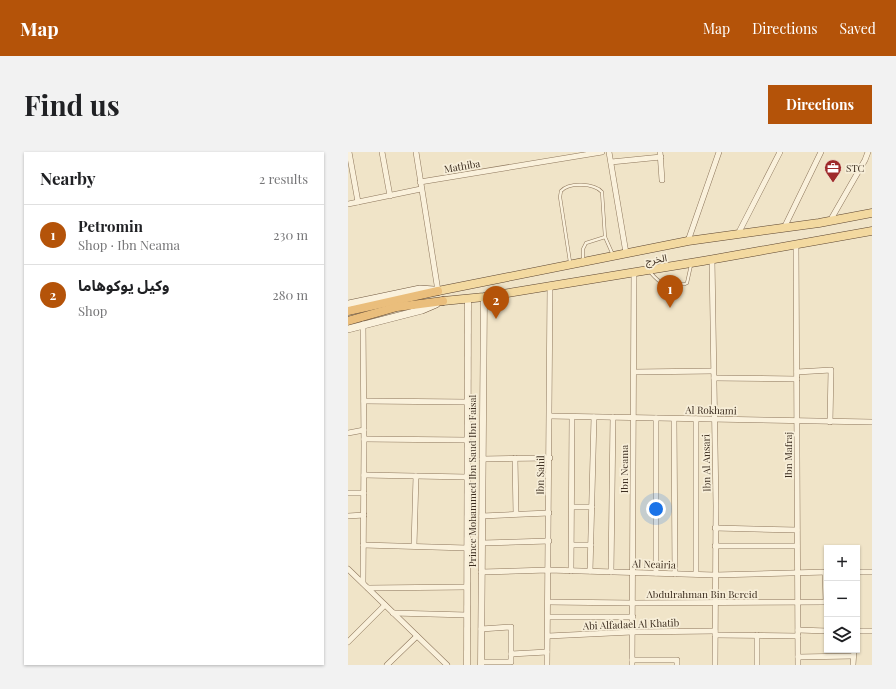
<!DOCTYPE html>
<meta charset="utf-8">
<style>
body{margin:0;font-family:"Playfair Display","Noto Sans Arabic",serif;background:#f2f2f2;color:#202124}
.controls{position:absolute;right:12px;bottom:12px;display:grid;overflow:hidden;border-radius:0px;box-shadow:0 1px 3px #0004}
.controls button{width:36px;height:36px;display:grid;place-items:center;padding:0;border:0;border-bottom:1px solid #e0e0e0;background:#fff;color:#202124;font:20px sans-serif}
.you{position:absolute;left:308px;top:357px;width:14px;height:14px;margin:-10px;border:3px solid #fff;border-radius:50%;background:#1a73e8;box-shadow:0 0 0 6px #1a73e833}
.badge{display:grid;place-items:center;width:26px;height:26px;border-radius:50%;background:#b45309;color:#fff;font-size:13px;font-weight:700}
.pin{position:absolute;translate:-50% -33px;filter:drop-shadow(0 1px 2px #0008)}
.pin::after{content:'';position:absolute;top:21px;width:14px;height:12px;background:inherit;clip-path:polygon(0 0,100% 0,50% 100%)}
.list{margin:0;padding:0;list-style:none}
h2{display:flex;justify-content:space-between;align-items:center;height:52px;margin:0;padding:0 16px;font-size:17px}
h2 small{font-size:13px;font-weight:400;color:#757577}
.list li{display:grid;grid-template-columns:26px 1fr auto;gap:12px;align-items:center;box-sizing:border-box;height:60px;padding:0 16px;border-top:1px solid #e0e0e0}
.list b{display:block;font-size:15px;white-space:nowrap}
.list p{margin:0;font-size:13px;white-space:nowrap;color:#757577}
.list em{font-size:13px;font-style:normal;color:#757577}
.icon{flex:none;width:22px;height:22px;fill:none;stroke:currentColor;stroke-width:2;stroke-linecap:round;stroke-linejoin:round}
.map{position:relative;flex:none;width:524px;height:513px;overflow:hidden;border-radius:0px}
header{display:flex;align-items:center;gap:24px;box-sizing:border-box;height:56px;padding:0 20px;background:#b45309;color:#fff}
header strong{font-size:19px}
nav{display:flex;gap:22px;margin-inline-start:auto;font-size:14px}
.intro{display:flex;align-items:center;justify-content:space-between;box-sizing:border-box;height:96px;padding:0 24px}
h1{margin:0;font-size:28px}
.button{padding:10px 18px;border-radius:0px;background:#b45309;color:#fff;font-size:14px;font-weight:700}
main{display:flex;gap:24px;padding:0 24px}
aside{flex:1;background:#fff;border-radius:0px;box-shadow:0 1px 3px #0004}
.map>svg:first-child{display:block}
</style>
<header>
<strong>Map</strong>
<nav><a>Map</a><a>Directions</a><a>Saved</a></nav>
</header>
<div class="intro"><h1>Find us</h1><a class="button">Directions</a></div>
<main>
<aside>
<h2>Nearby<small>2 results</small></h2>
<ul class="list">
<li><span class="badge">1</span><div><b>Petromin</b><p>Shop · Ibn Neama</p></div><em>230 m</em></li>
<li><span class="badge">2</span><div><b>وكيل يوكوهاما</b><p>Shop</p></div><em>280 m</em></li>
</ul>
</aside>
<div class="map">
<svg width="524" height="513" viewBox="0 0 524 513">
<rect width="100%" height="100%" fill="#f0e4c8"/>
<g fill="none" stroke-linecap="round" stroke-linejoin="round">
<g stroke="#8d765c" stroke-width="3.5">
<g id="service">
<path d="M235 108V97L238 91 257 85"/>
<path d="M222 110 212 45 213 39C221 30 246 31 254 40L257 85 265 103"/>
<path d="M302 120C316 136 317 133 337 132L339 131 343 113"/>
</g>
</g>
<g stroke="#8d765c" stroke-width="6">
<g id="minor">
<path d="M1 0 10 50"/>
<path d="M34 0 42 44"/>
<path d="M68 0 90 139"/>
<path d="M261 0 278 101"/>
<path d="M312 0 314 28"/>
<path d="M263 10 313 5"/>
<path d="M72 30 254 0"/>
<path d="M0 52 73 37"/>
<path d="M482 69 517 8 520 0"/>
<path d="M436 76 473 0"/>
<path d="M390 82 432 0"/>
<path d="M340 89 371 0"/>
<path d="M448 93 450 513"/>
<path d="M364 108 368 354 367 513"/>
<path d="M286 220 365 219"/>
<path d="M449 220 483 218 482 270"/>
<path d="M366 226 449 227"/>
<path d="M16 249 119 250"/>
<path d="M202 264 524 270"/>
<path d="M326 267 327 422"/>
<path d="M348 267V422"/>
<path d="M0 281 16 278"/>
<path d="M16 287 119 288"/>
<path d="M167 306 168 362"/>
<path d="M134 307 202 306"/>
<path d="M16 323 119 325"/>
<path d="M0 341H16"/>
<path d="M224 355H244"/>
<path d="M0 364 16 363"/>
<path d="M134 364 201 361"/>
<path d="M367 376 449 378"/>
<path d="M134 391 201 389"/>
<path d="M15 393 119 396"/>
<path d="M224 393H243"/>
<path d="M66 394 68 324"/>
<path d="M367 394H449"/>
<path d="M0 417 99 513"/>
<path d="M223 419 224 265"/>
<path d="M242 419 246 265"/>
<path d="M133 420 200 418 367 423 479 420"/>
<path d="M263 420 265 265"/>
<path d="M509 420H524"/>
<path d="M308 421V266"/>
<path d="M15 431 16 294 15 172"/>
<path d="M20 436 119 435"/>
<path d="M200 450 285 451 478 450 477 420"/>
<path d="M45 461 119 463"/>
<path d="M200 465H285"/>
<path d="M133 477 163 475V502L199 500"/>
<path d="M450 478 479 479"/>
<path d="M509 479H524"/>
<path d="M367 483 450 484"/>
<path d="M200 484 284 480 367 479"/>
<path d="M0 490 37 453"/>
<path d="M450 505 505 504"/>
<path d="M284 508H329V513"/>
<path d="M133 510H163V502"/>
<path d="M39 513 69 484"/>
<path d="M199 513 202 134"/>
<path d="M284 513 286 120"/>
<path d="M409 513V483"/>
<path d="M505 513 506 498"/>
</g>
</g>
<g stroke="#8d765c" stroke-width="7">
<g id="tertiary">
<path d="M119 513 120 147"/>
<path d="M133 513 136 145"/>
</g>
</g>
<g stroke="#6f573f" stroke-width="8">
<g id="secondary">
<path d="M0 152 72 137 86 138"/>
<path d="M0 177 74 158 88 152"/>
</g>
</g>
<g stroke="#5b4430" stroke-width="9">
<g id="primary">
<path d="M90 139 340 89 471 71 524 61"/>
<path d="M95 149 136 145 355 109 524 79"/>
</g>
</g>
<g stroke="#5b4430" stroke-width="9">
<g id="trunk">
<path d="M0 159 90 139"/>
<path d="M0 169 49 155 95 149"/>
</g>
</g>
<use href="#service" stroke="#faf1dc" stroke-width="2.5"/>
<use href="#minor" stroke="#faf1dc" stroke-width="5"/>
<use href="#tertiary" stroke="#faf1dc" stroke-width="6"/>
<use href="#secondary" stroke="#faf1dc" stroke-width="7"/>
<use href="#primary" stroke="#f3d9a0" stroke-width="8"/>
<use href="#trunk" stroke="#eabe7c" stroke-width="8"/>
</g>
<defs>
<g id="office-pin" transform="scale(0.9)"><path d="M0 17L-7.5 6A9.5 9.5 0 1 1 7.5 6Z" fill="#9e2a2b" stroke="#f7eed8"/><path d="M-6-3h4V-5.5h4V-3h4V5H-6ZM-1-4.5V-3h2v-1.5ZM-6 0V1H6V0Z" fill="#fff"/></g>
</defs>
<g fill-rule="evenodd">
<use href="#office-pin" x="485" y="16"/>
</g>
<g text-anchor="middle" dominant-baseline="central" stroke-width="3.5" stroke-linejoin="round" paint-order="stroke">
<g font-size="10" fill="#3d2e20" stroke="#f7eed8">
<text transform="translate(114 14) rotate(-10)">Mathiba</text>
<text transform="translate(308 107) rotate(-9)">الخرج</text>
<text transform="translate(363 258) rotate(1)">Al Rokhami</text>
<text transform="translate(440 303) rotate(-90)">Ibn Mafraj</text>
<text transform="translate(358 311) rotate(-91)">Ibn Al Ansari</text>
<text transform="translate(276 317) rotate(-90)">Ibn Neama</text>
<text transform="translate(192 323) rotate(-89)">Ibn Sahil</text>
<text transform="translate(124 329) rotate(-90)">Prince Mohammed Ibn Saud Ibn Faisal</text>
<text transform="translate(306 412) rotate(2)">Al Neairia</text>
<text x="354" y="442">Abdulrahman Bin Bereid</text>
<text transform="translate(283 472) rotate(-2)">Abi Alfadael Al Khatib</text>
</g>
<g font-size="10" fill="#3d2e20" stroke="#f7eed8" text-anchor="start">
<text x="498" y="16">STC</text>
</g>
</g>
</svg>
<div class="controls">
<button>+</button>
<button>−</button>
<button><svg class="icon" aria-label="layers" viewBox="0 0 24 24"><path d="M12 4l9 5-9 5-9-5zM3 14l9 5 9-5"/></svg></button>
</div>
<div class="you"></div>
<div class="pin badge" style="left:322px;top:156px">1</div>
<div class="pin badge" style="left:148px;top:167px">2</div>
</div>
</main>
